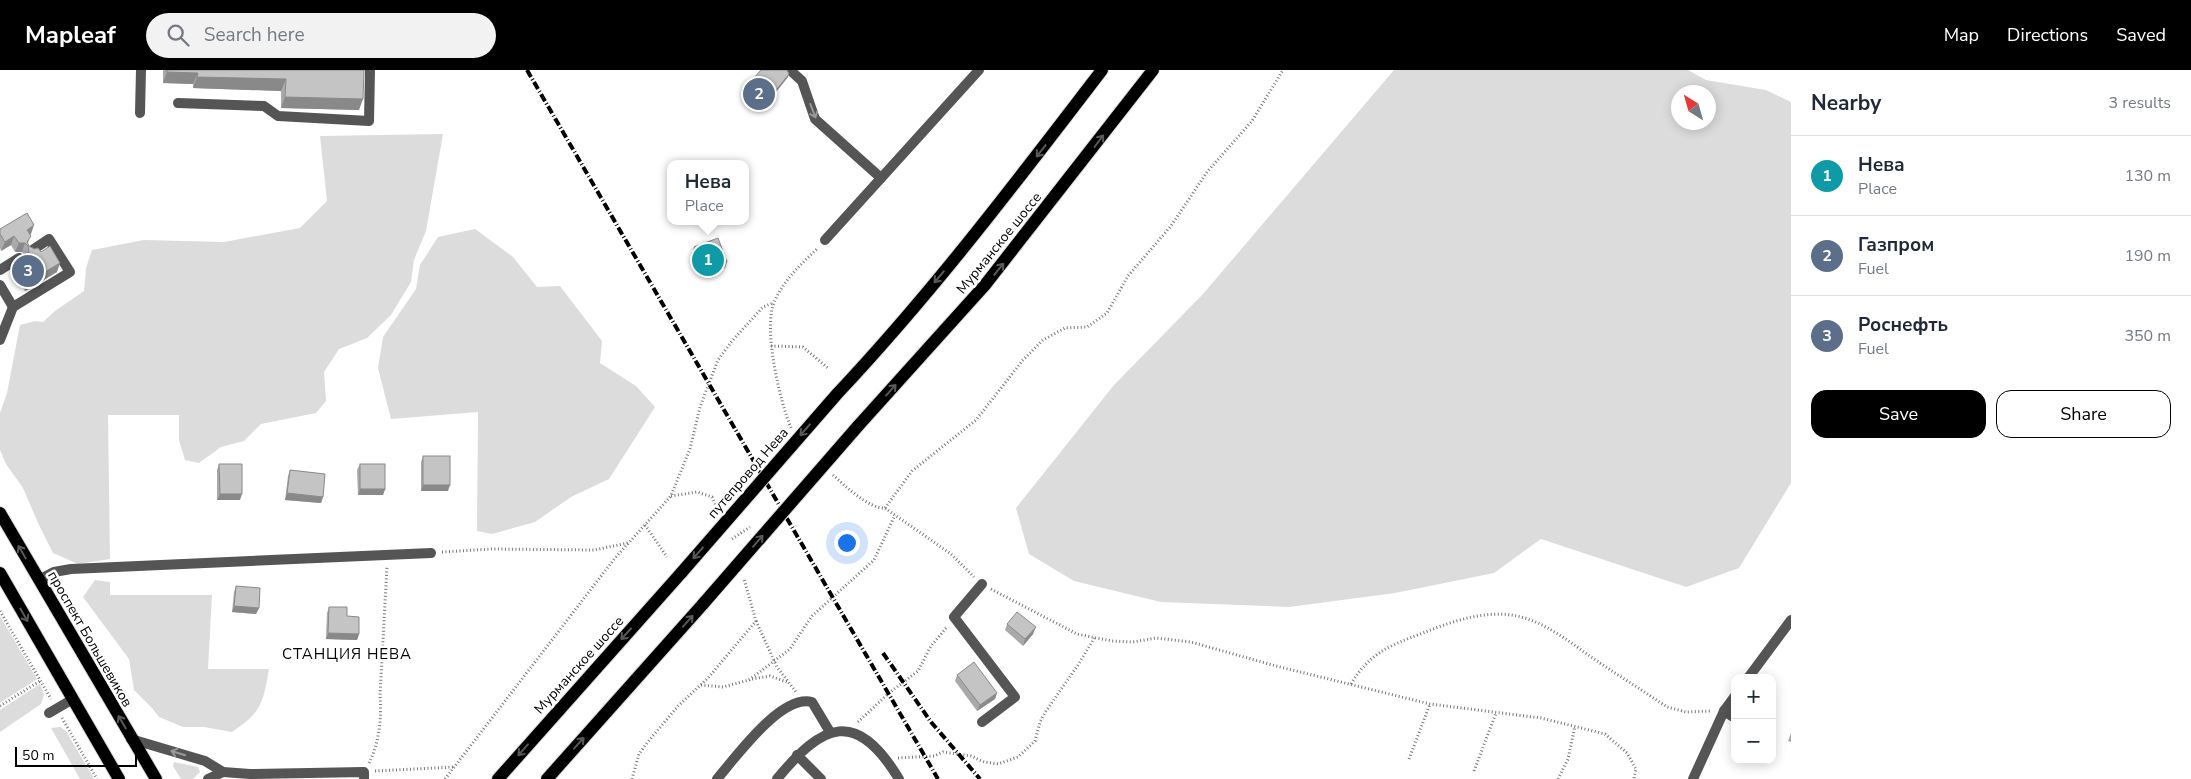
<!DOCTYPE html>
<meta charset="utf-8">
<style>
body{margin:0;font-family:"Nunito Sans",sans-serif;background:#f2f2f3;color:#1f2937}
.controls{position:absolute;right:15px;bottom:15px;display:grid;overflow:hidden;border-radius:10px;box-shadow:0 2px 12px #0003}
.controls button{width:45px;height:45px;display:grid;place-items:center;padding:0;border:0;border-bottom:1px solid #e0e1e3;background:#fff;color:#1f2937;font:25px sans-serif}
.compass{position:absolute;left:1671px;top:15px;width:45px;height:45px;border-radius:50%;background:#fff;box-shadow:0 2px 12px #0003;rotate:323deg}
.scale{position:absolute;left:15px;bottom:12px;width:122px;box-sizing:border-box;padding-left:5px;border:2px solid #000;border-top:0;font-size:14px;line-height:18px;white-space:nowrap;color:#000;-webkit-text-stroke:4px #fff;paint-order:stroke}
.you{position:absolute;left:846px;top:472px;width:18px;height:18px;margin:-12px;border:4px solid #fff;border-radius:50%;background:#1a73e8;box-shadow:0 0 0 8px #1a73e833}
.badge{display:grid;place-items:center;width:32px;height:32px;border-radius:50%;background:#000;color:#fff;font-size:16px;font-weight:700}
.pin{position:absolute;translate:-50% -50%;border:2px solid #fff;box-shadow:0 1px 5px #0006}
.popup{position:absolute;left:667px;top:90px;width:82px;height:65px;box-sizing:border-box;display:grid;place-content:center;border-radius:10px;background:#fff;filter:drop-shadow(0 1px 4px #0005);font-size:16px;white-space:nowrap;color:#747a83}
.popup b{font-size:19px;color:#1f2937}
.popup::after{content:'';position:absolute;left:50%;top:100%;margin-left:-10px;border:10px solid transparent;border-top-color:#fff}
.list{margin:0;padding:0;list-style:none}
h2{display:flex;justify-content:space-between;align-items:center;height:65px;margin:0;padding:0 20px;font-size:21px}
h2 small{font-size:16px;font-weight:400;color:#747a83}
.list li{display:grid;grid-template-columns:32px 1fr auto;gap:15px;align-items:center;box-sizing:border-box;height:80px;padding:0 20px;border-top:1px solid #e0e1e3}
.list b{display:block;font-size:19px;white-space:nowrap}
.list p{margin:0;font-size:16px;white-space:nowrap;color:#747a83}
.list em{font-size:16px;font-style:normal;color:#747a83}
.actions{display:flex;gap:10px;padding:15px 20px}
.actions a{flex:1;padding:11px 0;border:1px solid #000;border-radius:15px;text-align:center;font-size:18px;color:#000}
.actions .main{background:#000;color:#fff}
.icon{flex:none;width:28px;height:28px;fill:none;stroke:currentColor;stroke-width:2;stroke-linecap:round;stroke-linejoin:round}
.map{position:relative;flex:none;width:1791px;height:709px;overflow:hidden}
header{display:flex;align-items:center;gap:30px;box-sizing:border-box;height:70px;padding:0 25px;background:#000;color:#fff}
header strong{font-size:24px}
nav{display:flex;gap:28px;margin-inline-start:auto;font-size:18px}
.search{width:350px;height:45px;background:#f2f2f3;display:flex;align-items:center;gap:12px;box-sizing:border-box;padding:0 18px;border-radius:28px;color:#747a83;font-size:19px}
main{display:flex}
aside{flex:1;background:#fff}
.map>svg:first-child{display:block}
</style>
<header>
<strong>Mapleaf</strong>
<div class="search"><svg class="icon" aria-label="search" viewBox="0 0 24 24"><circle cx="10" cy="10" r="6"/><path d="M15 15l6 6"/></svg>Search here</div>
<nav><a>Map</a><a>Directions</a><a>Saved</a></nav>
</header>
<main>
<div class="map">
<svg width="1791" height="709" viewBox="0 0 1791 709">
<rect width="100%" height="100%" fill="#fff"/>
<g fill="#dcdcdc" fill-rule="evenodd">
<path d="M1394 0H1688L1706 10 1766 20 1791 32V413L1739 498 1686 517 1541 469 1494 503 1395 523 1289 537 1161 532 1074 511 1029 484 1016 438 1114 315 1203 224ZM1678 22H1708V52H1678Z"/>
<path d="M443 64 426 161 414 190 411 212 391 245 367 268 339 279 324 302 326 331 316 343 261 354 244 371 221 377 199 393 185 390 179 370V345H108L110 489 78 494 53 483 39 455 23 418 6 394 0 380V343L7 323 20 255 35 251 43 252 55 241 84 221 86 198 92 180 144 170 224 172 300 158 327 131 320 66Z"/>
<path d="M475 159 513 187 537 217 560 216 602 271 600 293 636 316 655 337 609 409 571 427 535 452 492 464 477 461 478 342 391 349 378 298 383 267 416 219 420 195 438 167Z"/>
<path d="M95 510 110 512V525H212L208 599H269C263 633 262 642 232 662L204 657H183L159 647 152 638 134 620 129 589 83 527Z"/>
<path d="M0 546 37 609 0 633Z"/>
<path d="M40 614 44 625 41 634 0 662V640Z"/>
<path d="M60 657 66 661 94 709H80L51 658Z"/>
<path d="M174 692 198 697 200 702 193 709H181L173 696Z"/>
</g>
<g fill="none" stroke-linecap="round" stroke-linejoin="round">
<g stroke="#dbdbdb" stroke-width="14">
<g id="primary">
<path d="M837 324C933 222 1017 111 1102 0"/>
<path d="M858 356 985 215 1153 0"/>
<path d="M0 443 156 709"/>
<path d="M0 503 119 709"/>
<path d="M498 709 682 502"/>
<path d="M547 709 703 534"/>
</g>
</g>
<g stroke="#777" stroke-width="3" stroke-dasharray="1 2.5" stroke-linecap="butt">
<path d="M771 276 803 277 829 299"/>
<path d="M791 358C780 332 762 256 775 230 785 209 801 194 818 178"/>
<path d="M833 405C844 415 869 439 885 438L951 484 974 507"/>
<path d="M671 426 697 422 712 427 718 440"/>
<path d="M885 438 912 401 976 350 1023 290 1043 270 1065 258 1087 257 1107 243 1128 206 1171 156 1207 102 1252 51 1283 0"/>
<path d="M645 455 667 487"/>
<path d="M732 469 750 457"/>
<path d="M442 482 491 479 594 480 628 473"/>
<path d="M991 519 1077 564 1112 571 1133 572 1156 568 1191 572 1276 596 1430 634 1541 648 1605 664 1627 683 1636 699 1634 709"/>
<path d="M0 541 51 629"/>
<path d="M756 551 777 597 796 622"/>
<path d="M752 609 770 606 787 612"/>
<path d="M1351 614C1369 583 1391 575 1423 563 1450 552 1482 541 1511 545 1541 549 1567 570 1591 587 1616 604 1642 620 1667 637L1686 642 1711 641"/>
<path d="M701 615 723 617 749 610 790 579 812 546 874 490 895 445"/>
<path d="M0 636 40 611"/>
<path d="M62 648 97 709"/>
<path d="M858 652 889 623 918 601 931 576 947 557"/>
<path d="M898 688 934 686 943 682 971 686 984 692 998 694 1018 687 1035 671 1040 652 1046 641 1078 595 1095 567"/>
<path d="M1409 689 1430 634"/>
<path d="M369 693C379 674 382 647 380 626L387 496"/>
<path d="M375 701 454 697"/>
<path d="M1474 701 1496 643"/>
<path d="M445 709 615 488 671 426 690 379 700 337 718 290 732 271 763 237 773 233"/>
<path d="M632 709 639 684 647 673 678 636 708 608 756 551 744 509"/>
<path d="M1558 709 1568 689 1575 656"/>
</g>
<g stroke="#555" stroke-width="10">
<path d="M790 0 802 11 815 49 881 108"/>
<path d="M178 33 264 36 278 46 369 51 370 0"/>
<path d="M140 43 141 0"/>
<path d="M0 200 19 188"/>
<path d="M0 215 13 237 70 202 49 169 31 181"/>
<path d="M0 270 13 237"/>
<path d="M982 514 954 547 1015 627 982 652"/>
<path d="M1748 608 1791 550"/>
<path d="M1724 641 1735 648"/>
<path d="M49 643 73 629"/>
<path d="M131 669 205 691 223 702 250 704 364 702V709"/>
<path d="M797 685 821 709"/>
<path d="M208 709 223 702"/>
<path d="M717 709C736 687 781 624 812 632L830 662"/>
<path d="M1693 709 1724 641 1735 626"/>
</g>
<g stroke="#555" stroke-width="10">
<path d="M825 170 979 0"/>
<path d="M39 510 54 502 71 499 431 483"/>
<path d="M777 709C823 653 856 638 899 709"/>
</g>
<use href="#primary" stroke="#000" stroke-width="12"/>
<g stroke="#000" stroke-width="4" stroke-dasharray="8 2.5 1 2.5" stroke-linecap="butt">
<path d="M527 0 938 709"/>
<path d="M883 583 931 652 980 709"/>
</g>
<g stroke="#dbdbdb" stroke-width="14" stroke-linecap="butt">
<g id="primary-bridge">
<path d="M682 502 837 324"/>
<path d="M703 534 858 356"/>
</g>
</g>
<use href="#primary-bridge" stroke="#000" stroke-width="12"/>
</g>
<g fill="#a9a9a9">
<path d="M163 0H364L359 40 281 38V21L193 18V14L163 13Z"/>
<path d="M788 7 763 38 745 21 746 17Z"/>
<path d="M0 159 31 164 30 165 28 174 29 176 41 182 57 202 25 221 14 204 18 195 23 192 25 185 22 182H15L11 175 1 181 0 178Z"/>
<path d="M694 177 725 198 701 207 692 183Z"/>
<path d="M423 386 448 421H421V392Z"/>
<path d="M219 394 240 430H217V400Z"/>
<path d="M360 394 385 419 383 425H358L357 400Z"/>
<path d="M290 400 323 427 321 433 285 430 288 406Z"/>
<path d="M236 516 259 538 256 544 232 542 234 522Z"/>
<path d="M329 537 347 546 359 564 357 570 326 569 327 543Z"/>
<path d="M1007 554 1033 564 1023 576 1005 560Z"/>
<path d="M957 605 997 623 995 629 977 641 955 611Z"/>
<path d="M1791 663V672L1788 671Z"/>
</g>
<g fill="#898989">
<path d="M167 2 198 3 193 14 163 13Z"/>
<path d="M789 4 788 7 763 38 765 34Z"/>
<path d="M197 7 286 9 281 21 193 18Z"/>
<path d="M285 27 363 29 359 40 281 38Z"/>
<path d="M34 155 31 164 24 169 27 160Z"/>
<path d="M14 166 11 175 1 181 5 172Z"/>
<path d="M19 173H25L22 182H15Z"/>
<path d="M727 192 725 198 701 207 703 201Z"/>
<path d="M60 193 57 202 25 221 28 212Z"/>
<path d="M423 415H450L448 421H421Z"/>
<path d="M360 419H385L383 425H358Z"/>
<path d="M287 423 323 427 321 433 285 430Z"/>
<path d="M220 424H242L240 430H217Z"/>
<path d="M234 536 259 538 256 544 232 542Z"/>
<path d="M1036 557 1033 564 1023 576 1025 569Z"/>
<path d="M328 563 359 564 357 570 326 569Z"/>
<path d="M997 623 995 629 977 641 980 635Z"/>
</g>
<g fill="#c4c4c4" stroke="#898989">
<path d="M167 0H364L363 29 285 27 286 9 197 7 198 3 167 2Z"/>
<path d="M761 0H787L789 4 765 34 746 17Z"/>
<path d="M27 143 34 155 27 160 31 166 27 172 29 176 34 179 38 178 41 182 50 176 60 193 28 212 18 195 28 189 26 185 29 182 28 176 25 173H19L14 166 5 172 0 164V159Z"/>
<path d="M718 168 727 192 703 201 694 177Z"/>
<rect x="423" y="386" width="27" height="29"/>
<path d="M219 394H242V424H220Z"/>
<rect x="360" y="394" width="25" height="25"/>
<path d="M290 400 325 404 323 427 287 423Z"/>
<path d="M236 516 260 518 259 538 234 536Z"/>
<path d="M329 537H347V546L359 547V564L328 563Z"/>
<path d="M1017 542 1036 557 1025 569 1007 554Z"/>
<path d="M974 592 997 623 980 635 957 605Z"/>
</g>
<defs><path id="oneway-shaft" d="M-6 0H5M1.5-3L5.5 0L1.5 3" fill="none" stroke-width="1.6" stroke-linecap="round" stroke-linejoin="round" transform="scale(1.25)"/></defs>
<g stroke="#999">
<use href="#oneway-shaft" transform="translate(813 41) rotate(69)"/>
<use href="#oneway-shaft" transform="translate(178 683) rotate(-163)"/>
</g>
<g stroke="#595959">
<use href="#oneway-shaft" transform="translate(1099 71) rotate(-53)"/>
<use href="#oneway-shaft" transform="translate(1041 81) rotate(128)"/>
<use href="#oneway-shaft" transform="translate(999 199) rotate(-51)"/>
<use href="#oneway-shaft" transform="translate(939 207) rotate(130)"/>
<use href="#oneway-shaft" transform="translate(891 320) rotate(-48)"/>
<use href="#oneway-shaft" transform="translate(805 360) rotate(131)"/>
<use href="#oneway-shaft" transform="translate(758 471) rotate(-49)"/>
<use href="#oneway-shaft" transform="translate(22 482) rotate(-120)"/>
<use href="#oneway-shaft" transform="translate(698 483) rotate(131)"/>
<use href="#oneway-shaft" transform="translate(24 545) rotate(60)"/>
<use href="#oneway-shaft" transform="translate(688 551) rotate(-48)"/>
<use href="#oneway-shaft" transform="translate(626 564) rotate(132)"/>
<use href="#oneway-shaft" transform="translate(122 652) rotate(-120)"/>
<use href="#oneway-shaft" transform="translate(579 673) rotate(-48)"/>
<use href="#oneway-shaft" transform="translate(523 680) rotate(131)"/>
</g>
<g text-anchor="middle" dominant-baseline="central" stroke-width="5" stroke-linejoin="round" paint-order="stroke">
<g font-size="14" fill="#000" stroke="#fff">
<text transform="translate(999 173) rotate(-51)">Мурманское шоссе</text>
<text transform="translate(748 403) rotate(-49)">путепровод Нева</text>
<text transform="translate(90 569) rotate(60)">проспект Большевиков</text>
<text transform="translate(579 595) rotate(-48)">Мурманское шоссе</text>
</g>
<g font-size="15" letter-spacing="1" fill="#000" stroke="#fff">
<text x="347" y="584">СТАНЦИЯ НЕВА</text>
</g>
</g>
</svg>
<div class="controls">
<button>+</button>
<button>−</button>
</div>
<svg class="compass" viewBox="-18 -18 36 36"><path d="M0-13l5 13h-10z" fill="#e53935"/><path d="M0 13l5-13h-10z" fill="#747a83"/></svg>
<div class="scale">50 m</div>
<div class="you"></div>
<div class="pin badge" style="left:708px;top:190px;background:#0f9aa8">1</div>
<div class="popup"><b>Нева</b>Place</div>
<div class="pin badge" style="left:759px;top:24px;background:#5c6f8a">2</div>
<div class="pin badge" style="left:28px;top:201px;background:#5c6f8a">3</div>
</div>
<aside>
<h2>Nearby<small>3 results</small></h2>
<ul class="list">
<li><span class="badge" style="background:#0f9aa8">1</span><div><b>Нева</b><p>Place</p></div><em>130 m</em></li>
<li><span class="badge" style="background:#5c6f8a">2</span><div><b>Газпром</b><p>Fuel</p></div><em>190 m</em></li>
<li><span class="badge" style="background:#5c6f8a">3</span><div><b>Роснефть</b><p>Fuel</p></div><em>350 m</em></li>
</ul>
<div class="actions"><a class="main">Save</a><a>Share</a></div>
</aside>
</main>
